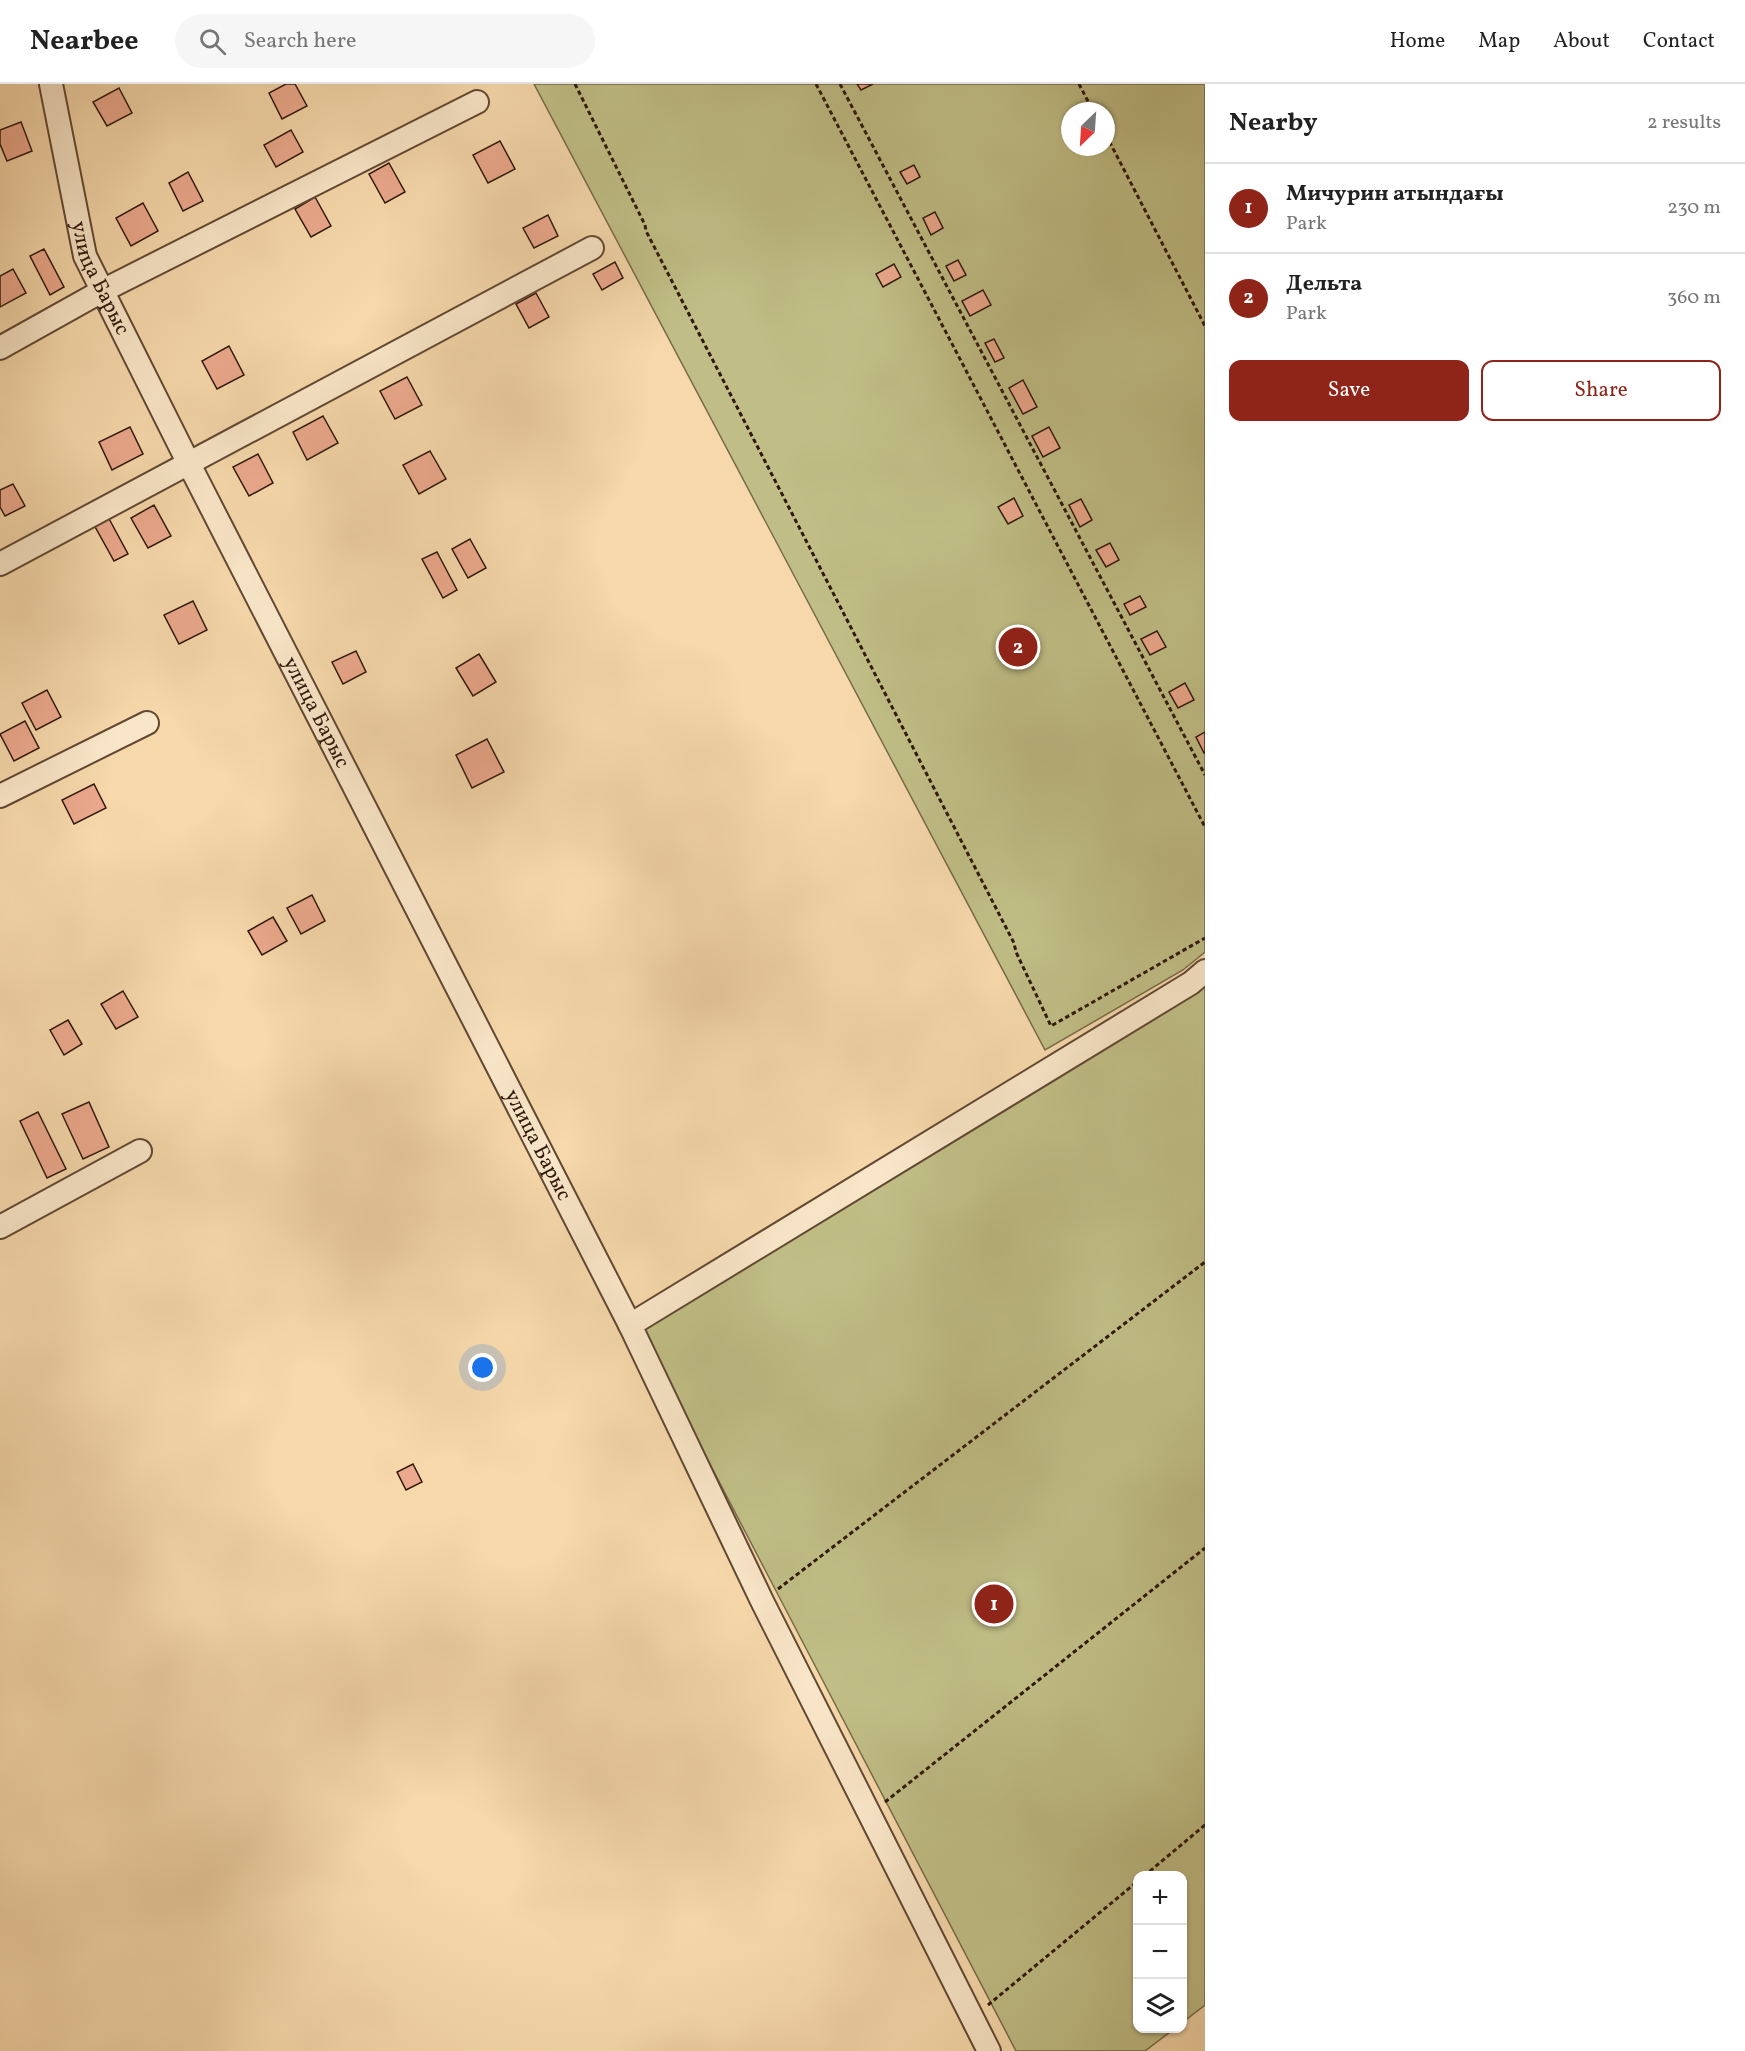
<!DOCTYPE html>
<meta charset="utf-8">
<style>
body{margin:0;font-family:Vollkorn,serif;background:#f6f6f6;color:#222}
.controls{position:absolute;right:18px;bottom:18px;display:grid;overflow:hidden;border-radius:12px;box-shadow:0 2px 4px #0004}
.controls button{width:54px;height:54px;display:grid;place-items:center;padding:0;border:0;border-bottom:2px solid #e0e0e0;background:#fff;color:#222;font:30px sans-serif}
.compass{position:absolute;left:1061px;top:18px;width:54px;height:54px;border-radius:50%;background:#fff;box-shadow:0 2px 4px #0004;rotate:205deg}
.you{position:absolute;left:483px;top:1284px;width:21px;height:21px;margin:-15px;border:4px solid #fff;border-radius:50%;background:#1a73e8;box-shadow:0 0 0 9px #1a73e833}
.badge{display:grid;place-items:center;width:39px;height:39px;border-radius:50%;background:#8f2418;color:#fff;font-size:20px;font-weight:700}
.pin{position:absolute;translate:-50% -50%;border:3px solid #fff;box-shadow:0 2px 6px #0006}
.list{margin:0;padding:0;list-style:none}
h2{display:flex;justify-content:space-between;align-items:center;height:78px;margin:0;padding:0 24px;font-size:26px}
h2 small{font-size:20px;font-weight:400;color:#767676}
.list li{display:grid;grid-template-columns:39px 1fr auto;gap:18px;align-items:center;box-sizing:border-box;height:90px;padding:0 24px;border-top:2px solid #e0e0e0}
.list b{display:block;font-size:22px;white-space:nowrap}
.list p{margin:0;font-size:20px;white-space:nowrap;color:#767676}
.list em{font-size:20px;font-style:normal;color:#767676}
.actions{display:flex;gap:12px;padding:18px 24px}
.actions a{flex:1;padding:14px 0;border:2px solid #8f2418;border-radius:12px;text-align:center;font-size:21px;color:#8f2418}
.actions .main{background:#8f2418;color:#fff}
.icon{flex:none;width:33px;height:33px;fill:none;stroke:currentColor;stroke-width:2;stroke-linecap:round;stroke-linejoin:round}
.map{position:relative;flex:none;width:1205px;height:1967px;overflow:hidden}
header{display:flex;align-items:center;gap:36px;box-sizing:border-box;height:84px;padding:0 30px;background:#fff;border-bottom:2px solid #e0e0e0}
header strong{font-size:28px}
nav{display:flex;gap:33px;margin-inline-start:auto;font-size:21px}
.search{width:420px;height:54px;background:#f6f6f6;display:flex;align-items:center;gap:15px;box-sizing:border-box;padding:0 21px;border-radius:33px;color:#767676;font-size:22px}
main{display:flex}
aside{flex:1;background:#fff}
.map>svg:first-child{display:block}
</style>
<header>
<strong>Nearbee</strong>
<div class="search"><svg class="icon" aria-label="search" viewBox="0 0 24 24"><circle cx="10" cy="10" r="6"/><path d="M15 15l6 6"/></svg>Search here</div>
<nav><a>Home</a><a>Map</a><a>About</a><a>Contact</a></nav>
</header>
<main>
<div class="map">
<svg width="1205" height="1967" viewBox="0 0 1205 1967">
<rect width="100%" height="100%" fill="#f6d8ab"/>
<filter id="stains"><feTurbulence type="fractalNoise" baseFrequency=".00333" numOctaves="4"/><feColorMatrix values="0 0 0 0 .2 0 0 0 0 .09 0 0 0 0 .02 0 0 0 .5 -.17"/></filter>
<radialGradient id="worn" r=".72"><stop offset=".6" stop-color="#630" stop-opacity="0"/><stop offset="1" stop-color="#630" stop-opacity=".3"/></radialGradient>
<g fill="#c0be86" stroke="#786b48" stroke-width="1.5" fill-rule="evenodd">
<path d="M534 0H1205V868L1183 886 1045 966ZM1070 27H1106V63H1070Z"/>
<path d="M1205 902V1921L1183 1938 1182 1792H1138V1944L1174 1945 1145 1967H1016L641 1248Z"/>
</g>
<g fill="#eca98d" stroke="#2f180b" stroke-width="1.5">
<path d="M286 0H295L307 22 282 35 269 9Z"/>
<path d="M857 0H873L861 6Z"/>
<path d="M119 4 132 29 107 42 93 18Z"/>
<path d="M21 38 32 67 7 77 0 60V46Z"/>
<path d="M291 46 303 68 276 83 264 61Z"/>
<path d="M500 57 515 85 488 99 473 71Z"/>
<path d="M389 79 405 108 385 119 369 90Z"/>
<path d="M914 81 920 93 907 100 900 88Z"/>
<path d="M188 88 203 117 183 127 169 99Z"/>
<path d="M315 113 331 142 311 153 295 125Z"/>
<path d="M143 119 158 147 131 162 116 134Z"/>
<path d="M935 128 943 144 931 151 923 134Z"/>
<path d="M548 131 558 152 534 164 523 144Z"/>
<path d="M44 165 64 203 50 211 30 172Z"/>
<path d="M958 176 966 191 954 197 946 182Z"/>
<path d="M615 178 623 194 602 206 593 190Z"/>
<path d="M894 180 901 193 883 203 876 190Z"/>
<path d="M13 185 26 209 0 223V192Z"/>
<path d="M983 206 991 221 970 232 962 217Z"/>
<path d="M536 209 549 233 529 244 516 220Z"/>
<path d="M994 255 1004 274 995 278 985 259Z"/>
<path d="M229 262 244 291 217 305 202 277Z"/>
<path d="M407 293 422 321 395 335 380 307Z"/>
<path d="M1023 296 1037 323 1023 330 1009 304Z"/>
<path d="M323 332 338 359 307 376 293 348Z"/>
<path d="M130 343 143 370 112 386 99 358Z"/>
<path d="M1049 343 1060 364 1043 373 1032 352Z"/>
<path d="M430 367 446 395 419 410 403 381Z"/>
<path d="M258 370 273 399 249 412 233 383Z"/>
<path d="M13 400 25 422 5 432 0 423V406Z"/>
<path d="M1014 414 1023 432 1008 440 998 423Z"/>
<path d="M1081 415 1092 436 1080 443 1069 421Z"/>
<path d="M154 421 171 452 148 464 131 434Z"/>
<path d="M107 431 128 470 114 477 93 439Z"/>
<path d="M470 455 486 484 468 494 452 465Z"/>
<path d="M1110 459 1119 476 1106 483 1096 466Z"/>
<path d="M437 468 457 506 443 514 422 475Z"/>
<path d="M1140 512 1146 523 1130 531 1124 520Z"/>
<path d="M193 517 207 546 179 560 164 531Z"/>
<path d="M1157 547 1166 563 1150 571 1141 555Z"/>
<path d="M356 567 366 588 343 600 332 578Z"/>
<path d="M479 570 496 598 473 612 456 584Z"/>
<path d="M1185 599 1194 616 1178 624 1169 608Z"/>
<path d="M47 606 61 633 36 646 22 619Z"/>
<path d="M25 637 39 664 14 677 0 650Z"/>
<path d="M1205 648V669H1204L1196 653Z"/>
<path d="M487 655 504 688 472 704 456 671Z"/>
<path d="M94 700 106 724 74 740 62 716Z"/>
<path d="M312 811 325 837 301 850 287 824Z"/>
<path d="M273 833 287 857 262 871 248 847Z"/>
<path d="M123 907 138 933 116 945 101 920Z"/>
<path d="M68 936 82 960 64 971 50 946Z"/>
<path d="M89 1018 109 1063 83 1075 62 1030Z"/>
<path d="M38 1028 66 1085 47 1094 20 1037Z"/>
<path d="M413 1380 422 1398 406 1406 397 1388Z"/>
</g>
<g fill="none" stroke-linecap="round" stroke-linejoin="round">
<g stroke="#614833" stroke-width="26">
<g id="minor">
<path id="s1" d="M51 0 85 172 189 380 630 1241 762 1517 989 1967"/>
<path d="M0 264 102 207 477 18"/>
<path d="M0 480 592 164"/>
<path d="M0 712 147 639"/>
<path d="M0 1143 140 1067"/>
<path d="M630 1241 1191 899 1205 887"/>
</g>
</g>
<g stroke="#2f180b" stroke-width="3" stroke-dasharray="4.5 3" stroke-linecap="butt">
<path d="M575 0 645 141 646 147 1014 859 1016 868 1051 942 1205 854"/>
<path d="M816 0 1205 743"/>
<path d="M840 0 1205 691"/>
<path d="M1079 0 1093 27"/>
<path d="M1106 51 1205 242"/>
<path d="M778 1505 1205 1178"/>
<path d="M885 1718 1205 1464"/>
<path d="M1144 1792 1205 1741"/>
<path d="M988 1921 1138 1797"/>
</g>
<use href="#minor" stroke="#f9e6c8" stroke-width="22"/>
</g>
<g text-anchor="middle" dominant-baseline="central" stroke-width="4.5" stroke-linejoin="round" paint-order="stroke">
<g font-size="21" fill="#2f180b" stroke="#f9e6c8">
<text stroke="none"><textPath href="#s1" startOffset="201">улица Барыс</textPath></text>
<text stroke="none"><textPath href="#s1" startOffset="687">улица Барыс</textPath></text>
<text stroke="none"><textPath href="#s1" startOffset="1173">улица Барыс</textPath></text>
</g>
</g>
<rect width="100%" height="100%" filter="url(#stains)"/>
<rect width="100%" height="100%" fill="url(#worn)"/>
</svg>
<div class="controls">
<button>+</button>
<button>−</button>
<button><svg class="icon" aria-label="layers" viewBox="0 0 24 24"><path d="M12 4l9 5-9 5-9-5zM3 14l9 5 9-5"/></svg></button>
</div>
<svg class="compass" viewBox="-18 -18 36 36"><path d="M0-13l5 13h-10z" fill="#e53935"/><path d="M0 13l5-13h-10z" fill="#767676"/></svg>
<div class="you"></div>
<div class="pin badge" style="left:994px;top:1520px">1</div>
<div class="pin badge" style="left:1018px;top:563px">2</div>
</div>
<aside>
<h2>Nearby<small>2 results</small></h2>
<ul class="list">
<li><span class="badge">1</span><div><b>Мичурин атындағы</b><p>Park</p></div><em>230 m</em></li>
<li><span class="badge">2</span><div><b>Дельта</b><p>Park</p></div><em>360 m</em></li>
</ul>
<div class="actions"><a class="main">Save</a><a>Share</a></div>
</aside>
</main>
